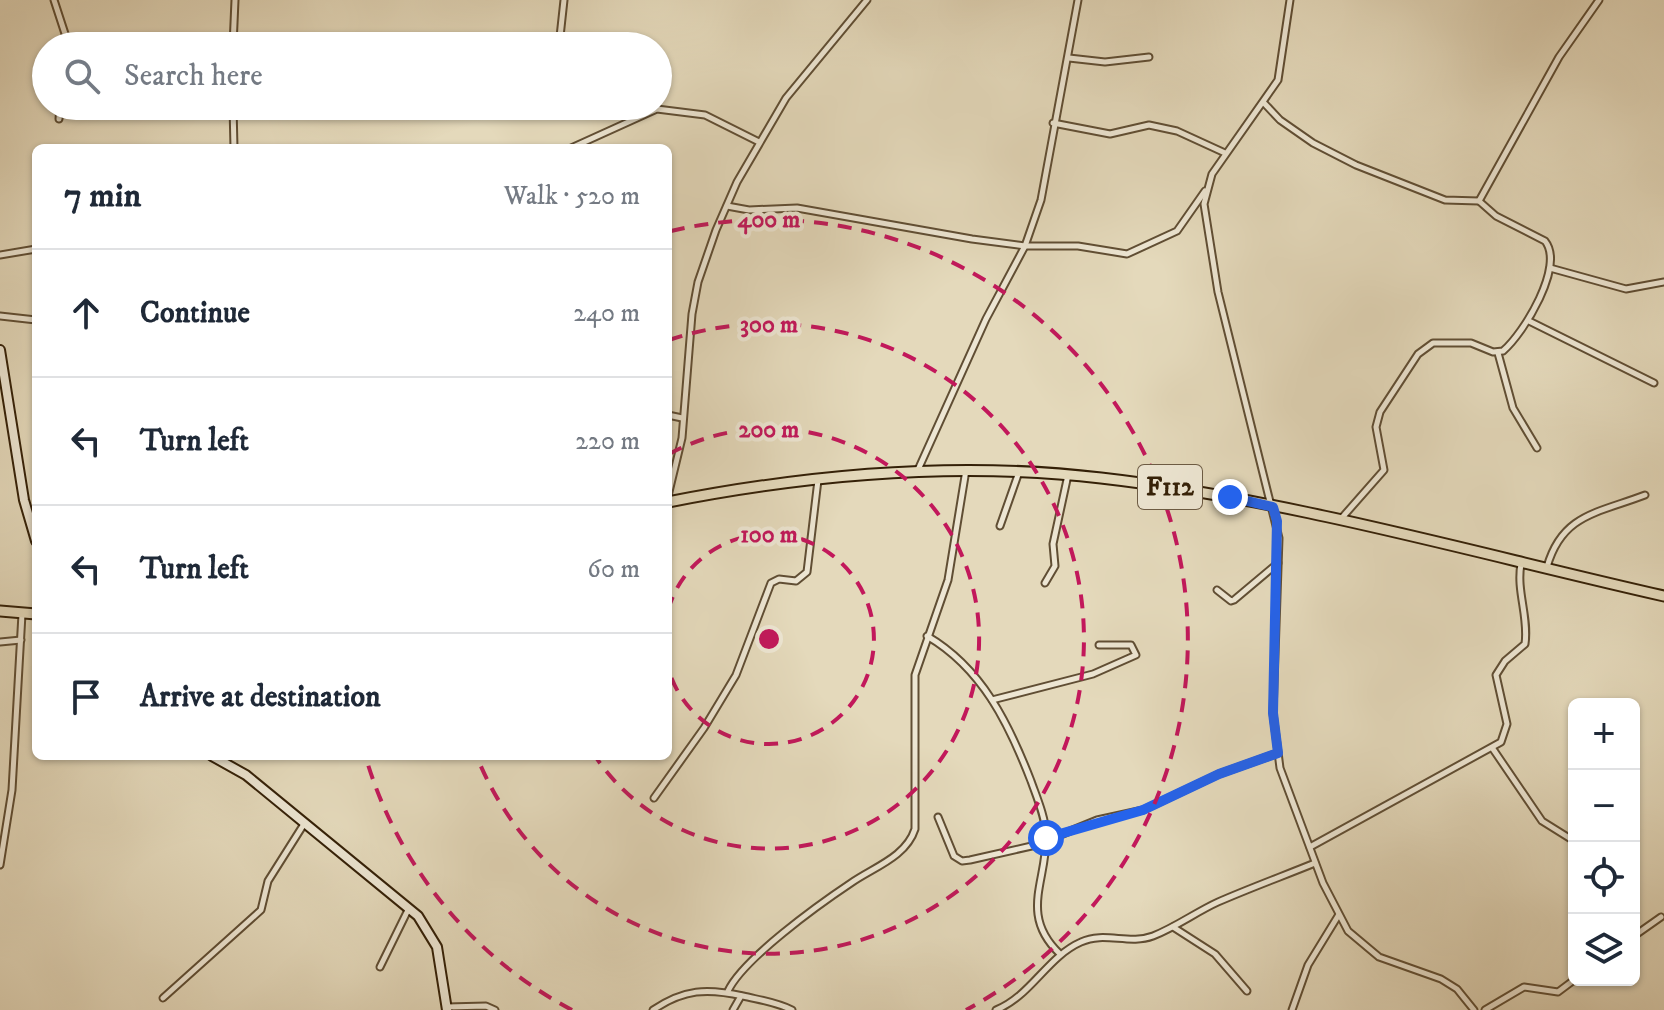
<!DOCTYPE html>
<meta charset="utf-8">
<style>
body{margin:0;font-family:"IM FELL DW Pica",serif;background:#f2f2f3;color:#1f2937}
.controls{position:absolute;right:24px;bottom:24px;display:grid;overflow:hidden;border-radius:12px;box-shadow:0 2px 6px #0004}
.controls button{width:72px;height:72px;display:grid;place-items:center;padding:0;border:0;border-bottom:2px solid #e0e1e3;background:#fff;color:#1f2937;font:40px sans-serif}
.stop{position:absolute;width:24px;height:24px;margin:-18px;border:6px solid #2563eb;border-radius:50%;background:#fff}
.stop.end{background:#2563eb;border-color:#fff;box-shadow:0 2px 8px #0008}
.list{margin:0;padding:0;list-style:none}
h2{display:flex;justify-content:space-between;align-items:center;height:104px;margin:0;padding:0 32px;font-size:34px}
h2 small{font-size:26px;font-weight:400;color:#747a83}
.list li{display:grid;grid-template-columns:52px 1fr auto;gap:24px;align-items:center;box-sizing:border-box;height:128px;padding:0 32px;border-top:2px solid #e0e1e3}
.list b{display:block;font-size:30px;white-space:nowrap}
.list em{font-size:26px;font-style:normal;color:#747a83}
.icon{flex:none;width:44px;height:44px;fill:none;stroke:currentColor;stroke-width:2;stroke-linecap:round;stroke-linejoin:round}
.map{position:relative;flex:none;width:1664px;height:1010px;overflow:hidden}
.search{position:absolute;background:#fff;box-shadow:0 2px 6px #0004;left:32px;top:32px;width:640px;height:88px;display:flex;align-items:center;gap:20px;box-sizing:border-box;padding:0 28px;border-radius:44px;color:#747a83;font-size:30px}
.panel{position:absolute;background:#fff;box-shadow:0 2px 6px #0004;left:32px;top:144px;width:640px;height:616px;border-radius:12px}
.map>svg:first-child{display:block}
</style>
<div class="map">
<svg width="1664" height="1010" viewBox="0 0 1664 1010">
<rect width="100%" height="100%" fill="#e4d9bb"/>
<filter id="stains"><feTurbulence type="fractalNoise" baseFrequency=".0025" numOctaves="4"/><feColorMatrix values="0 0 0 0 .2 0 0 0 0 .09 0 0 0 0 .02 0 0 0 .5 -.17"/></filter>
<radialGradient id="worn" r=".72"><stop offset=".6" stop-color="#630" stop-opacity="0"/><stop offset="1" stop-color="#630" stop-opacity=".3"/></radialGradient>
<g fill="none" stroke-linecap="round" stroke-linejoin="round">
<g stroke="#604e34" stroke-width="9">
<g id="street">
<path d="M54 0 69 46"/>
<path d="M1290 0 1278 80 1212 174 1204 204 1218 292 1279 538 1273 713 1280 768 1323 883 1348 931 1379 957 1441 979 1457 989 1474 1010"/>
<path d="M233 46 235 0"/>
<path d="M559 46 564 0"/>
<path d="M1069 58 1105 62 1149 57"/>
<path d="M1264 103 1280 120 1313 143 1356 165 1445 200 1479 201 1496 216 1545 241C1565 266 1524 333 1503 351L1493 352 1471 343H1433L1418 354 1380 412 1376 427 1384 470 1340 520"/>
<path d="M233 106 234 148"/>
<path d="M59 119 60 106"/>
<path d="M1053 123 1110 134 1149 125 1177 131 1225 153"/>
<path d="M571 148 657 109 705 115 759 142"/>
<path d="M1479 201 1559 57 1599 0"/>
<path d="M727 206 749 210 797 208 972 239 1025 246H1078L1127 254 1177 231 1205 191"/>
<path d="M0 255 36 249"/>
<path d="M1550 268 1626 289 1664 282"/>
<path d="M0 316 36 320"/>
<path d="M1529 321 1654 383"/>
<path d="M1498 353 1513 408 1537 448"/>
<path d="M668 415 682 418"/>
<path d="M917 472 986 319 1025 246 1041 200 1078 0"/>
<path d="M668 496 682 438 692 314 698 282 716 230 737 182 786 98 867 0"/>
<path d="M1000 526 1019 472"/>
<path d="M1547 567C1562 514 1598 513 1645 495"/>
<path d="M1045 583 1055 566 1053 544 1068 475"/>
<path d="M1217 590 1231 601 1234 600 1278 563"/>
<path d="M927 636C982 668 1009 724 1031 781 1037 798 1045 816 1046 834 1048 880 1018 914 1060 954"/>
<path d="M0 642 21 640"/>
<path d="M992 700 1093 674 1136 655 1131 645H1099"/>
<path d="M1493 749 1542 821 1574 841"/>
<path d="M654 798 704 728 736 675 771 583 779 579 796 581 807 572 818 480"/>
<path d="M938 817 954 856 962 861 970 860 1036 845 1097 820 1143 810 1219 774 1278 753"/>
<path d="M1310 847 1501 742 1507 724 1496 675 1505 661 1525 644C1529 617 1516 591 1521 564"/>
<path d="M0 865 12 790 22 614"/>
<path d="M1173 927 1215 954 1247 991"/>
<path d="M1634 936 1661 917"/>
<path d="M380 967 409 908"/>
<path d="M728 991C743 959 818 905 851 883 874 867 906 857 915 829V675L948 580 966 470"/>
<path d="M163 998 261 910 268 881 304 824"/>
<path d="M447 1007 486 1006 495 1010"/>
<path d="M653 1010C684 989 707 988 743 996 760 1000 776 1002 792 1010"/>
<path d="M733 1010 741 996"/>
<path d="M996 1010C1031 996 1047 957 1081 942 1104 931 1129 945 1153 936 1176 927 1196 912 1218 902 1250 888 1283 876 1315 863"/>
<path d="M1292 1010 1308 965 1338 916"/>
<path d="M1485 1010 1524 987 1558 992 1574 980"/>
</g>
</g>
<g stroke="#342007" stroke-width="12">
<g id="secondary">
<path d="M0 350 24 500 36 541"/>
<path d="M212 756 246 775 418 916 437 947 447 1010"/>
</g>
</g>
<g stroke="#342007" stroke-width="13">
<g id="primary">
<path d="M668 502C810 474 957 461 1101 478 1292 500 1478 554 1664 596"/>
<path d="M0 611 36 614"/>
</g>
</g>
<use href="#street" stroke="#ede6d3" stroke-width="5"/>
<use href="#secondary" stroke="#ede6d3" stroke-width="8"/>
<use href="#primary" stroke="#e4d9bb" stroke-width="9"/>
</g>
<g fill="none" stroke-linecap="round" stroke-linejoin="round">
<path stroke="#2563eb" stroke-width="10" d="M1046 838 1143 810 1219 774 1278 753 1273 713 1277 521 1273 507 1230 497"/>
</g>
<g fill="none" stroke="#c2185b" stroke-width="4" stroke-dasharray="14 10">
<path d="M668 610A105 105 0 1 1 668 668"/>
<path d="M669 454A210 210 0 1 1 595 756"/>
<path d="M669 340A315 315 0 1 1 477 757"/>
<path d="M572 1010A420 420 0 0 1 366 758M671 231A420 420 0 0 1 966 1010"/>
</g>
<g text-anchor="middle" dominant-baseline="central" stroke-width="8" stroke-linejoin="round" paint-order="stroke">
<rect fill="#ede6d3" stroke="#6c5b44" stroke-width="2" x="1138" y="465" width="64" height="44" rx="6"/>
<g font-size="26" font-weight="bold" fill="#342007">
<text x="1170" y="487">F112</text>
</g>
</g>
<circle cx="769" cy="639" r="12" fill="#c2185b" stroke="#ede6d3" stroke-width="4"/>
<g font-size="24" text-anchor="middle" font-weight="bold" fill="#c2185b" stroke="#ede6d3" stroke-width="8" stroke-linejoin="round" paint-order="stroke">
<text x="769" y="227">400 m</text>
<text x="769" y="332">300 m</text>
<text x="769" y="437">200 m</text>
<text x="769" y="542">100 m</text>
</g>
<rect width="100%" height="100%" filter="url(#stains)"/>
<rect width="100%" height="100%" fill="url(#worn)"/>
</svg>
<div class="controls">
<button>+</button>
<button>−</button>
<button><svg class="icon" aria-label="locate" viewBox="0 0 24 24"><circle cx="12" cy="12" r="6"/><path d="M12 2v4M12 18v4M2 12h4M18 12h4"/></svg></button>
<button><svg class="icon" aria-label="layers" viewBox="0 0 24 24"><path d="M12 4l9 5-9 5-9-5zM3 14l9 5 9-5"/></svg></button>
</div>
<div class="stop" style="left:1046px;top:838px"></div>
<div class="stop end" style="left:1230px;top:497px"></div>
<div class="search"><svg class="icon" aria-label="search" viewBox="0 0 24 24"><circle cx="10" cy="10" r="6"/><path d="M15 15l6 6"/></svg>Search here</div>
<section class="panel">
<h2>7 min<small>Walk · 520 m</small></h2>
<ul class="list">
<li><svg class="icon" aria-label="ahead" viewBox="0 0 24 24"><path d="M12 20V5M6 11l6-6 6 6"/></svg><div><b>Continue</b></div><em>240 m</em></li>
<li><svg class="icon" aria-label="left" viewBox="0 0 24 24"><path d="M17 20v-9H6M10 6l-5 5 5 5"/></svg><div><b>Turn left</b></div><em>220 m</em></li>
<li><svg class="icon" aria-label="left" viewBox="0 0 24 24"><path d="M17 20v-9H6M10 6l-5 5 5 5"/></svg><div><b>Turn left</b></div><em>60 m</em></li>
<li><svg class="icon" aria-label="arrive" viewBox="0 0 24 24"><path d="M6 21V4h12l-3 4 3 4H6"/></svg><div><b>Arrive at destination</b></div></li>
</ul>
</section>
</div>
